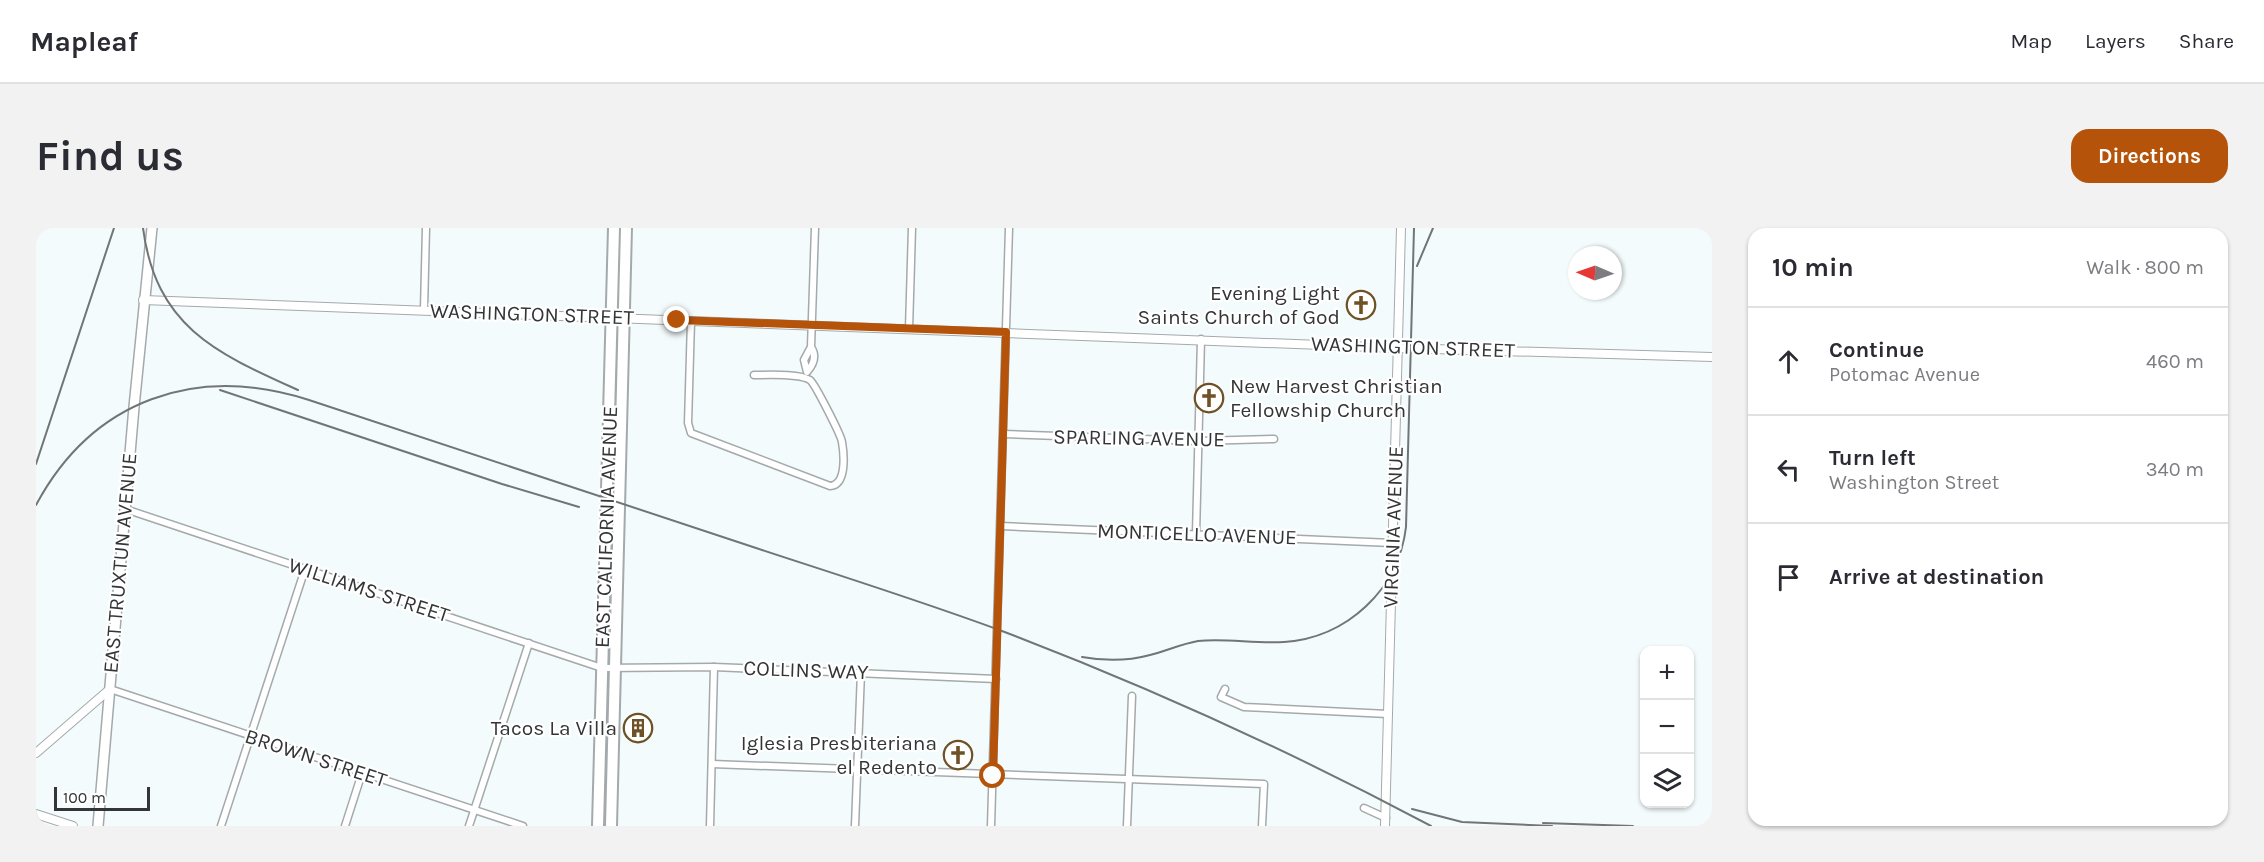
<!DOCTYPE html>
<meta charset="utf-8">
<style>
body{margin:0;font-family:Karla,sans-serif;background:#f2f2f3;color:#2b2b33}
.controls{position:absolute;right:18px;bottom:18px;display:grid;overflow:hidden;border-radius:12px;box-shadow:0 2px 4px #0004}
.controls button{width:54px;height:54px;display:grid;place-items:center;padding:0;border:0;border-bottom:2px solid #e1e1e2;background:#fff;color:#2b2b33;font:30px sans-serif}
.compass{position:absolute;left:1532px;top:18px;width:54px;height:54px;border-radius:50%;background:#fff;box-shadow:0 2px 4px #0004;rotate:272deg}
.scale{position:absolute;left:18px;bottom:15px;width:96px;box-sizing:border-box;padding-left:6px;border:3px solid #333536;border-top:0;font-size:16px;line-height:21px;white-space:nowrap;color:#333536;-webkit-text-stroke:4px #fff;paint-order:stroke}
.stop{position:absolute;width:18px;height:18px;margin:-14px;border:4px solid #b45309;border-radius:50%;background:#fff}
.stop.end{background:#b45309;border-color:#fff;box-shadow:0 2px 6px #0008}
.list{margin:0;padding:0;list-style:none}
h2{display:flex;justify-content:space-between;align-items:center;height:78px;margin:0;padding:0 24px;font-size:26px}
h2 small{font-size:20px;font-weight:400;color:#7c7c81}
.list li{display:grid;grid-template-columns:39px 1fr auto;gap:18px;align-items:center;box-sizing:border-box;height:108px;padding:0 24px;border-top:2px solid #e1e1e2}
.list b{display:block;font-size:22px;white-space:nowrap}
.list p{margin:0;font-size:20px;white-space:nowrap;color:#7c7c81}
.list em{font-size:20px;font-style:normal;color:#7c7c81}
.icon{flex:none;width:33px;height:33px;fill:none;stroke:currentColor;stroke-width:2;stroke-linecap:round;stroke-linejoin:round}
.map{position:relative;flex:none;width:1676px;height:598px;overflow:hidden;border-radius:18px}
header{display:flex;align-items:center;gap:36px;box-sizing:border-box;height:84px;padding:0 30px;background:#fff;border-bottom:2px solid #e1e1e2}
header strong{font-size:28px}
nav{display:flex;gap:33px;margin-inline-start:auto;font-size:21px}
.intro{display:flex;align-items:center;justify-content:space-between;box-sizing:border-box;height:144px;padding:0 36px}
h1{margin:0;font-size:42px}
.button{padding:15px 27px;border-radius:18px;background:#b45309;color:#fff;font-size:21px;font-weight:700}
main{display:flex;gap:36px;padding:0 36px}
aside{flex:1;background:#fff;border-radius:18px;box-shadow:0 2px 4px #0004}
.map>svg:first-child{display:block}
</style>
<header>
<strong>Mapleaf</strong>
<nav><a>Map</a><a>Layers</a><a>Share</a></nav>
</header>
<div class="intro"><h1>Find us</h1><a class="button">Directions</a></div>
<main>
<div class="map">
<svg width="1676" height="598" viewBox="0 0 1676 598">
<rect width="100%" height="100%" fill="#f4fbfc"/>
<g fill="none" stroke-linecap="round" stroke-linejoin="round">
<g stroke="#a4aaab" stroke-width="9">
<g id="minor">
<path d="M388 82 390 0"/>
<path d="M655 93 652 195 655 205 794 258C811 257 808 226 806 214 805 207 779 156 774 152 763 145 731 147 718 147"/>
<path d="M873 101 876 0"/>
<path d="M775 119 768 132 771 144C778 136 781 128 775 119L779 0"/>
<path d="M968 206 1163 213 1238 211"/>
<path d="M89 281 566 440 678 439 960 451"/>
<path d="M965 298 1356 315"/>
<path d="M1160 306 1165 111"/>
<path d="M74 461 487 598"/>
<path d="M1189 461 1185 469 1208 479 1352 486"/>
<path d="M676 536 1228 556 1226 598"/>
<path d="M1328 580 1350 590"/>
<path d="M185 598 269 341"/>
<path d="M309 598 326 545"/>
<path d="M433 598 493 415"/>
<path d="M674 598 678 439"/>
<path d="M819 598 825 444"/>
<path d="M955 598 973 0"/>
<path d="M1091 598 1096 468"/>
</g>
</g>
<g stroke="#a4aaab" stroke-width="10">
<g id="tertiary">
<path d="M107 72 1362 120 1676 129"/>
<path d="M0 525 74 461"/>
<path d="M0 586 37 598"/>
<path d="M1349 598 1365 0"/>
</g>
</g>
<g stroke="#a4aaab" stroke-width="12">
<path id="secondary" d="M62 598 98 179 116 0"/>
</g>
<g stroke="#a4aaab" stroke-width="14">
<g id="primary">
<path d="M562 598 578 0"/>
<path d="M575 598 590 0"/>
</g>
</g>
<use href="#minor" stroke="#fff" stroke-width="6"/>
<use href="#tertiary" stroke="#fff" stroke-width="8"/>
<use href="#secondary" stroke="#fff" stroke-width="9"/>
<use href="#primary" stroke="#fff" stroke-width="10"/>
<g stroke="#727576" stroke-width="2">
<path d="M107 0C120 99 180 125 262 162"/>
<path d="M1381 38 1397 0"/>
<path d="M184 162 466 256 543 279"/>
<path d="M0 236 78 0"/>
<path d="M0 277C57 171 160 136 273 172 422 222 571 271 720 320 802 347 885 373 966 403 1113 459 1256 524 1395 598"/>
<path d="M1046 429C1068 433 1092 433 1114 427 1130 423 1145 416 1162 413 1190 410 1219 416 1248 414 1311 410 1363 361 1370 299L1378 0"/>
<path d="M1376 581 1426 594 1516 598"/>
<path d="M1507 595 1597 598"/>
</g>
</g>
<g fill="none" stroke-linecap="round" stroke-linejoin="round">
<path stroke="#b45309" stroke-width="8" d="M641 92 970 104 957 548"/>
</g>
<defs>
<g id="church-ring" transform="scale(1.5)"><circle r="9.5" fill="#fff" stroke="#6e5125" stroke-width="1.5"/><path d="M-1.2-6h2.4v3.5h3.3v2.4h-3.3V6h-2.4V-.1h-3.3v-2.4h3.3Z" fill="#6e5125"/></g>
<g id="building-ring" transform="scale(1.5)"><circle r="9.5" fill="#fff" stroke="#6e5125" stroke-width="1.5"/><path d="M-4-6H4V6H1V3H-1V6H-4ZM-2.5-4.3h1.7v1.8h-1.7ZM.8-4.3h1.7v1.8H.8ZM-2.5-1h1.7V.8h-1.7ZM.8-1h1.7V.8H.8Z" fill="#6e5125"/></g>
</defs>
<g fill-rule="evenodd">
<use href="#church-ring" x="1325" y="77"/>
<use href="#church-ring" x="1173" y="170"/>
<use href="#building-ring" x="602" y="500"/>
<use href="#church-ring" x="922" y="527"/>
</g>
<g text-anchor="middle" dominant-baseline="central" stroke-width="4.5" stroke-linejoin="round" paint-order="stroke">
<g font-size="21" fill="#333536" stroke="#fff" text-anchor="end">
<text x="1304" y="65">Evening Light<tspan x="1304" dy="24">Saints Church of God</tspan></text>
<text x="1194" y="158" text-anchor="start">New Harvest Christian<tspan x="1194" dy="24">Fellowship Church</tspan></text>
<text x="581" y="500">Tacos La Villa</text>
<text x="901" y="515">Iglesia Presbiteriana<tspan x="901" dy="24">el Redento</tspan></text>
</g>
<g font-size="21" fill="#333536" stroke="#fff">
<text transform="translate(496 86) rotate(2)">WASHINGTON STREET</text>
<text transform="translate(1377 119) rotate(2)">WASHINGTON STREET</text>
<text transform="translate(1103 210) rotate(1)">SPARLING AVENUE</text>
<text transform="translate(570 299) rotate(-88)">EAST CALIFORNIA AVENUE</text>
<text transform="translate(1357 299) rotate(-88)">VIRGINIA AVENUE</text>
<text transform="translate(1161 306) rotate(2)">MONTICELLO AVENUE</text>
<text transform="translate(84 335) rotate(-85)">EAST TRUXTUN AVENUE</text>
<text transform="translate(333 362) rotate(18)">WILLIAMS STREET</text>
<text transform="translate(770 442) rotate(2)">COLLINS WAY</text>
<text transform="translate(280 530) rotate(18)">BROWN STREET</text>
</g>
</g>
</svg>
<div class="controls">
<button>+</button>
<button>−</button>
<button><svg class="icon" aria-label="layers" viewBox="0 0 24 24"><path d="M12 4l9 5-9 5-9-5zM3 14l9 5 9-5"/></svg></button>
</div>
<svg class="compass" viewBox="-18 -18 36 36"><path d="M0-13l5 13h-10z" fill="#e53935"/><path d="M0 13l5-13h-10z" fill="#7c7c81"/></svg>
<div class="scale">100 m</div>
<div class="stop" style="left:957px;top:548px"></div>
<div class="stop end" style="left:641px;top:92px"></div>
</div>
<aside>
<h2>10 min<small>Walk · 800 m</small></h2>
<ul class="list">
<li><svg class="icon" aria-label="ahead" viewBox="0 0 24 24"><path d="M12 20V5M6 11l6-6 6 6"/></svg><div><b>Continue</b><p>Potomac Avenue</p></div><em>460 m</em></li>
<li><svg class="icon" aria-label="left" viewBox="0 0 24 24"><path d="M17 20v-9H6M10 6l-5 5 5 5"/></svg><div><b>Turn left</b><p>Washington Street</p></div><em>340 m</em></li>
<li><svg class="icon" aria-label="arrive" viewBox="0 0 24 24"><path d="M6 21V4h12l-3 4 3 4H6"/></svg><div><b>Arrive at destination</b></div></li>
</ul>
</aside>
</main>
